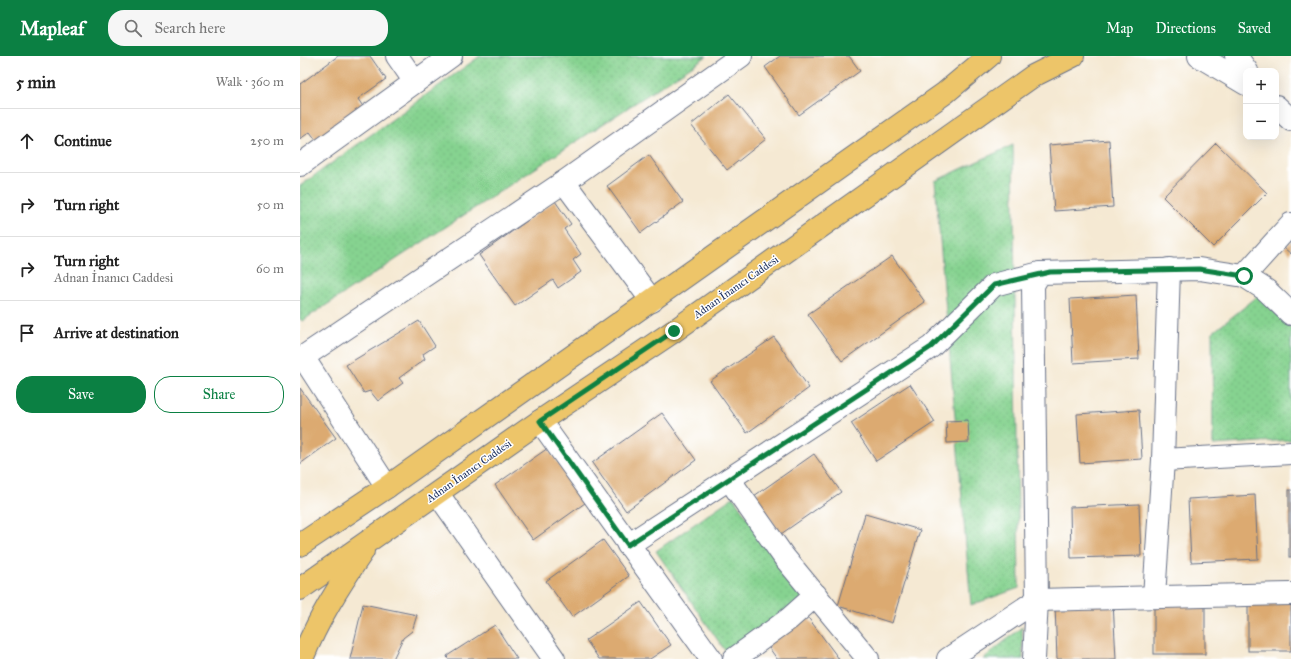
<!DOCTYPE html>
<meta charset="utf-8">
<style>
body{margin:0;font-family:"IM FELL Great Primer",serif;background:#f6f6f6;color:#222}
.controls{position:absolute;right:12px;top:12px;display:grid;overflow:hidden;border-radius:8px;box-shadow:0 4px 16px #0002}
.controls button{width:36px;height:36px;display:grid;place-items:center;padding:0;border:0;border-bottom:1px solid #e0e0e0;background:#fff;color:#222;font:20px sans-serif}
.stop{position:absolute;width:12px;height:12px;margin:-9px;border:3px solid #0b8043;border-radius:50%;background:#fff}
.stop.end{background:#0b8043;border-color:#fff;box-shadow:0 1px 4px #0008}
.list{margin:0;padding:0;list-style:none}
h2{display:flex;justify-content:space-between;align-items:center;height:52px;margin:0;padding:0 16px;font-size:17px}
h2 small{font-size:13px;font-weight:400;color:#767676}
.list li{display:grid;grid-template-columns:26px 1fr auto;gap:12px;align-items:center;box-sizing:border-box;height:64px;padding:0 16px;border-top:1px solid #e0e0e0}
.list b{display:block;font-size:15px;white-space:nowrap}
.list p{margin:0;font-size:13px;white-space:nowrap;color:#767676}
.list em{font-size:13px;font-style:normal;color:#767676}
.actions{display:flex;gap:8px;padding:12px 16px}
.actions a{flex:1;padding:9px 0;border:1px solid #0b8043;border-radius:16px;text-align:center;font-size:14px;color:#0b8043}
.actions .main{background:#0b8043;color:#fff}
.icon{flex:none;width:22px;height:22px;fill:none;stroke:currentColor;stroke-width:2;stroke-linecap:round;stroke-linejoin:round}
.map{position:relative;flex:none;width:991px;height:603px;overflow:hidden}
header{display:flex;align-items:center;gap:24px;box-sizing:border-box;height:56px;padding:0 20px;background:#0b8043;color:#fff}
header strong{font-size:19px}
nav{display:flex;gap:22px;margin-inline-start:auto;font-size:14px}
.search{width:280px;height:36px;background:#f6f6f6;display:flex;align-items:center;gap:10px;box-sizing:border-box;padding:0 14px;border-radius:16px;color:#767676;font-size:15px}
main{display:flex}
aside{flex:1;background:#fff}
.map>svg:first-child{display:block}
</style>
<header>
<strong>Mapleaf</strong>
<div class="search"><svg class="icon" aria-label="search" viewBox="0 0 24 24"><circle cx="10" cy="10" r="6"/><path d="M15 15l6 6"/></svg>Search here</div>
<nav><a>Map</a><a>Directions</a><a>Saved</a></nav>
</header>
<main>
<aside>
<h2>5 min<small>Walk · 360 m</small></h2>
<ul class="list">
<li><svg class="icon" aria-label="ahead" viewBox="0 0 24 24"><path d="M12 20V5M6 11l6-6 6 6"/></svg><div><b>Continue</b></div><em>250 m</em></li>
<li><svg class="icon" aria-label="right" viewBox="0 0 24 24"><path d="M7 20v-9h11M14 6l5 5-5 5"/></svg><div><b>Turn right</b></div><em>50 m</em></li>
<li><svg class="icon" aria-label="right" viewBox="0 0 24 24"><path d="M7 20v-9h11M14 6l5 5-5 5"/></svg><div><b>Turn right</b><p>Adnan İnanıcı Caddesi</p></div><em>60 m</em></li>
<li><svg class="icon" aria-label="arrive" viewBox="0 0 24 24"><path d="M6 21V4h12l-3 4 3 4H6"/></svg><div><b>Arrive at destination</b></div></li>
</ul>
<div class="actions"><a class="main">Save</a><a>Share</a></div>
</aside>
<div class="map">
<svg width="991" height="603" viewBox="0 0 991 603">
<defs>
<pattern id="grass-dots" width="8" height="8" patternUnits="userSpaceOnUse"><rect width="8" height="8" fill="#86d390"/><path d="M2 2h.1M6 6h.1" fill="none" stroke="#73b57f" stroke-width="1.8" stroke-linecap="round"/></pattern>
</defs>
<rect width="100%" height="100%" fill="#fff"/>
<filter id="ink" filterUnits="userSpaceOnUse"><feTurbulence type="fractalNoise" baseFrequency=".025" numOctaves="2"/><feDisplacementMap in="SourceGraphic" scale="8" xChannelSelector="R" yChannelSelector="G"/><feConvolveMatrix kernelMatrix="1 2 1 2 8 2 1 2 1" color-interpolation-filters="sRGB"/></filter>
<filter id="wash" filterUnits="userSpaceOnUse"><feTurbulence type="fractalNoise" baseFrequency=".012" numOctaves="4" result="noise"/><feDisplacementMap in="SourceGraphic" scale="16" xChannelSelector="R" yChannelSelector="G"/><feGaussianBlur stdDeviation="0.9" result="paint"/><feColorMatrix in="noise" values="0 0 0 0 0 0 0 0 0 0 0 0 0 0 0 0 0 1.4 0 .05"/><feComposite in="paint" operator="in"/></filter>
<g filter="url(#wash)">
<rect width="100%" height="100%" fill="#f5e9d3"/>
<g fill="url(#grass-dots)" stroke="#508177">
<path d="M180 0H407L2 265 0 263V130Z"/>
<path d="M713 89 719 532 671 549 635 125Z"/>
<path d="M958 240 991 272V384L913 389 912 277Z"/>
<path d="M433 441 503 542 426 596 356 495Z"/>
<path d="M722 571 723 603H683Z"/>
</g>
<g id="blocks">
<g fill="#dcaa71">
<path d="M38 0H70L86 23 58 43 66 55 19 88 10 76 0 83V28Z"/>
<path d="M480 0H549L560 15 499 59 465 11Z"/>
<path d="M429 38 466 83 427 114 391 69Z"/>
<path d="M809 84 813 151 754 155 749 89Z"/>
<path d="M916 87 967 137 913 191 863 141Z"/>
<path d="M349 99 383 146 341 177 307 130Z"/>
<path d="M255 145 271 168 264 173 281 198 273 204 281 216 258 232 253 224 215 250 179 199Z"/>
<path d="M991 185V198L984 192Z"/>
<path d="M592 200 625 246 542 305 508 258Z"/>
<path d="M836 239 839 303 773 307 770 243Z"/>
<path d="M119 265 135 290 123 298 125 303 99 322 103 327 78 345 70 335 64 337 46 309Z"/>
<path d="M474 281 509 332 447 377 410 325Z"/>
<path d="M610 328 635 366 576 405 551 367Z"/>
<path d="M0 332 36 382 0 408Z"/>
<path d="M839 354 842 403 780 407 777 358Z"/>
<path d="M362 357 396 404 326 455 292 407Z"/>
<path d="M668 364 669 386 647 387 646 365Z"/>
<path d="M248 392 285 447 233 484 195 429Z"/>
<path d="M514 398 541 436 481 478 454 440Z"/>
<rect x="989" y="434" width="2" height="67"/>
<path d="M955 439 958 503 891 506 888 443Z"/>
<path d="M839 448 841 500 771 502 770 451Z"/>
<path d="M565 458 620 474 592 567 538 550Z"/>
<path d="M303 484 329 520 272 561 246 525Z"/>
<rect x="948" y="541" width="43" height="54"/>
<rect x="854" y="542" width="51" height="56"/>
<path d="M341 546 371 589 350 603H299L286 584Z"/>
<path d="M813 546 816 603H757L755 549Z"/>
<path d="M63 548 117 559 112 575 103 582 93 603H50Z"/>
<path d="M504 556 539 603H477L465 586Z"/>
<path d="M195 569 217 603H148L147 600Z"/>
</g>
</g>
</g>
<g filter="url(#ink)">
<use href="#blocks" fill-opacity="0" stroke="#677087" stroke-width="1"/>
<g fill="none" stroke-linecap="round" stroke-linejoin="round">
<g stroke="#677087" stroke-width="24">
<g id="minor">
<path d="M97 0 115 26"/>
<path d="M899 0 946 28"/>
<path d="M936 0 947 15"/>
<path d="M976 50 991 64"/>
<path d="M0 109 151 0"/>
<path d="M264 126 352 245"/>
<path d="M944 220 991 168"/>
<path d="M240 365 411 603"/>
<path d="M863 404 991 397"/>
<path d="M429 423 484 501 568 603"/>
<path d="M87 431 3 301 264 126 441 0"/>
<path d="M138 438 254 603"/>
<path d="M328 489 631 291 694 229 740 217"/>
<path d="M854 541 863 404 869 213"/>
<path d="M434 603 489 563 516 539"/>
<path d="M648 603 737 544 991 538"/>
<path d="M734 603 737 544 733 229 740 217 899 213 944 220 966 234 991 258"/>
</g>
</g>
<g stroke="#677087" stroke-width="24">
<g id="major">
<path d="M0 489 87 431 645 37 689 0"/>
<path d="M0 533 240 365 374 275 733 20 773 0"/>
<path d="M2 603C18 563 39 530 63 495"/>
</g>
</g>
<use href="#minor" stroke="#fff" stroke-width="22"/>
<use href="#major" stroke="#edc569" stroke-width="22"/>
</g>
</g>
<g fill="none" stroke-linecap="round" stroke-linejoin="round" filter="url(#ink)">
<path stroke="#0b8043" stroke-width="5" d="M374 275 240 365 328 489 631 291 694 229 750 216 899 213 944 220"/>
</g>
<g text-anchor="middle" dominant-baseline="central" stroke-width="3" stroke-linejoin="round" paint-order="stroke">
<g font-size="11" fill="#1b2f5e" stroke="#fff">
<text transform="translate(436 231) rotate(-35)">Adnan İnanıcı Caddesi</text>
<text transform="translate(169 415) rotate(-35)">Adnan İnanıcı Caddesi</text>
</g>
</g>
</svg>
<div class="controls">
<button>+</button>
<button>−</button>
</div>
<div class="stop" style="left:944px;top:220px"></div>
<div class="stop end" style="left:374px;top:275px"></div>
</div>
</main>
